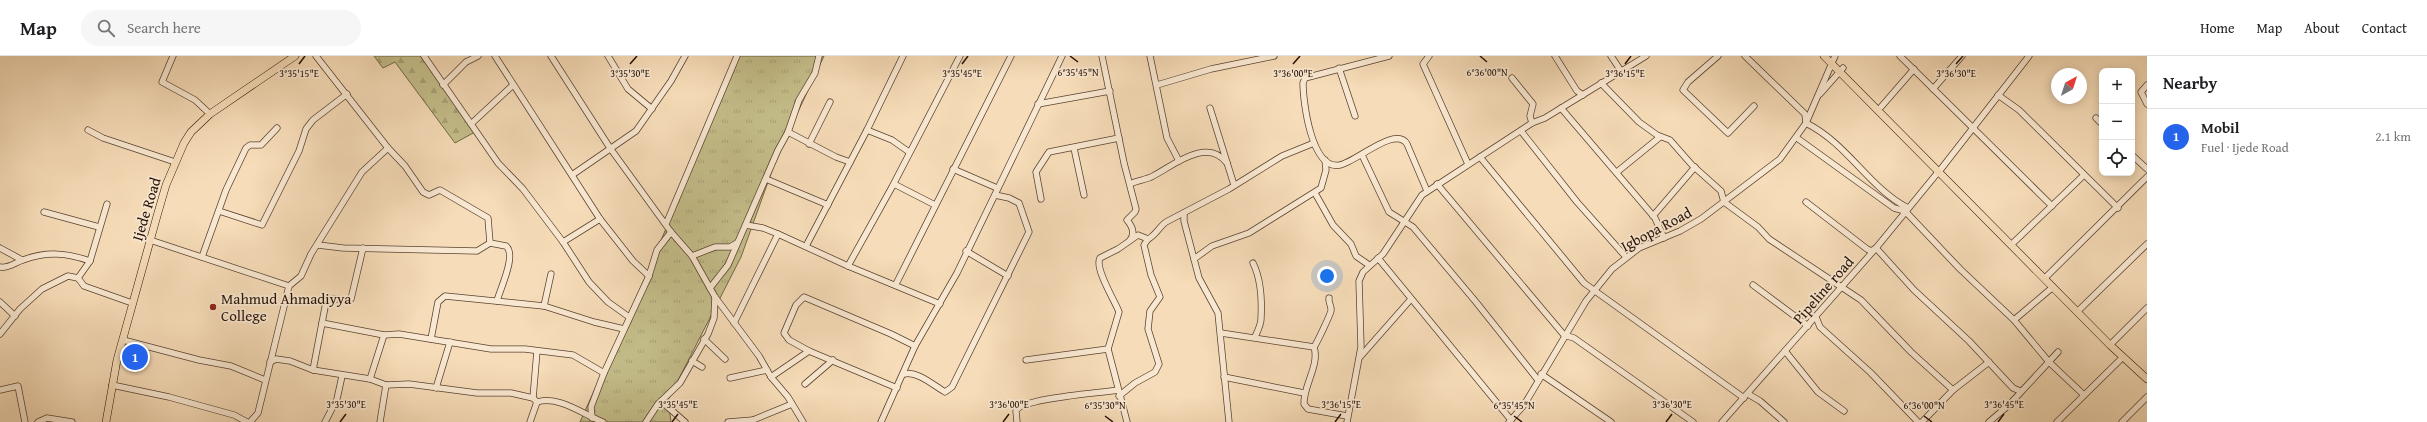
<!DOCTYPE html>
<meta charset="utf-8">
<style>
body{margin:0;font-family:"Gentium Book Plus",serif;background:#f6f6f6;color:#202124}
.controls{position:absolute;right:12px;top:12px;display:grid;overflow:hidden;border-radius:8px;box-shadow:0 2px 10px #0003}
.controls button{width:36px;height:36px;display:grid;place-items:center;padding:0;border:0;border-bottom:1px solid #e0e0e0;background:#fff;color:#202124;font:20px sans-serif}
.compass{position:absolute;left:2051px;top:12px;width:36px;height:36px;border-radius:50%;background:#fff;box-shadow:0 2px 10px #0003;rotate:39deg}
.you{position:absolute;left:1327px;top:220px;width:14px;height:14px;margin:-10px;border:3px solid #fff;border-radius:50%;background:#1a73e8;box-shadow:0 0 0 6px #1a73e833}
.badge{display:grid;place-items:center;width:26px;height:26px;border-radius:50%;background:#2563eb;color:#fff;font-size:13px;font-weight:700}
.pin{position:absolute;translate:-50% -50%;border:2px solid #fff;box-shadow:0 1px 4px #0006}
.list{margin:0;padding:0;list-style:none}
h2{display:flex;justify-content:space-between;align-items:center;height:52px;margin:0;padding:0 16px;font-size:17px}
h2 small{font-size:13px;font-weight:400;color:#757577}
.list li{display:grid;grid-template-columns:26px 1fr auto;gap:12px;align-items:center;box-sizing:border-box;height:56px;padding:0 16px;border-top:1px solid #e0e0e0}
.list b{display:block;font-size:15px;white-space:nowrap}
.list p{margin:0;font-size:13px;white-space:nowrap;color:#757577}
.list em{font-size:13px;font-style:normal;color:#757577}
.icon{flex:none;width:22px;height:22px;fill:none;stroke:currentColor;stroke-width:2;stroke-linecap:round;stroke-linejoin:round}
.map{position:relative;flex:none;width:2147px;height:366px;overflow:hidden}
header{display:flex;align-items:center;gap:24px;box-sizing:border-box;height:56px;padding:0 20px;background:#fff;border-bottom:1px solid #e0e0e0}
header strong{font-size:19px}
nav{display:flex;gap:22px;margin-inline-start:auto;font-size:14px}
.search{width:280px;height:36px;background:#f6f6f6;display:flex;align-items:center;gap:10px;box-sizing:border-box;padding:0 14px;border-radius:22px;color:#757577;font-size:15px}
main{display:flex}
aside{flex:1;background:#fff}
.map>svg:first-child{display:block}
</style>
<header>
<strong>Map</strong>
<div class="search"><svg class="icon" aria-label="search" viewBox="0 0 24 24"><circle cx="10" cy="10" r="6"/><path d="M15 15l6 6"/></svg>Search here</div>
<nav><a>Home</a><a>Map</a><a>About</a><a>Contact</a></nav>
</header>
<main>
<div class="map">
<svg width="2147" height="366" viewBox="0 0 2147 366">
<defs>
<pattern id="grass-tufts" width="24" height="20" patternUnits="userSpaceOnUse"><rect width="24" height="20" fill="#c4be8a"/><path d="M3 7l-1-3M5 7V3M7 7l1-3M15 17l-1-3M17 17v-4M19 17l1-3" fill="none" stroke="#a8a276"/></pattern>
<pattern id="forest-firs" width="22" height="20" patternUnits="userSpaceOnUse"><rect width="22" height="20" fill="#c4be8a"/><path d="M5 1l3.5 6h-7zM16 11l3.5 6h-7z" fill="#a8a276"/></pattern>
</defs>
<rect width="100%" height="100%" fill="#f6dcb8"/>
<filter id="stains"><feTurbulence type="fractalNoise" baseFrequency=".005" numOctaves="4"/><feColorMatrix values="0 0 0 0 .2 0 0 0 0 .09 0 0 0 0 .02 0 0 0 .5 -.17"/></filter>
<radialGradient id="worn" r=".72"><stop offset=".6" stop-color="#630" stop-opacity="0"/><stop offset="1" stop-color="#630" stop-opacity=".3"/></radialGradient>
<path fill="url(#grass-tufts)" stroke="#746748" d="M738 0H824L777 101 741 201 668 344 671 366H580L652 206Z"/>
<path fill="url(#forest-firs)" stroke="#746748" d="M374 0H422L475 76 455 87 395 6 383 12Z"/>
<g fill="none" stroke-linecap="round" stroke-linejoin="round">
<g stroke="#594332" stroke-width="7">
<g id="minor">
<path d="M173 0 162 26 195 44 210 58"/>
<path d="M316 0 388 92 405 110 423 136 429 139 440 134 488 162 490 187"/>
<path d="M424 0 498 107 523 133 563 186 589 226 608 246 629 261"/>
<path d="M495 0 600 163 633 205 649 220"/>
<path d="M551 0 610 92 671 176 692 200 715 241 759 300 771 321 788 341 803 366"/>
<path d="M608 0 628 33 652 53"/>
<path d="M1102 0 1124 107 1136 153 1135 156 1127 164C1132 170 1136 177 1130 184"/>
<path d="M1150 0 1167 82 1179 105"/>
<path d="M1389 0 1305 22 1303 27C1303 44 1311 115 1340 109 1356 106 1396 69 1407 88L1427 135"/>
<path d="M1429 0 1423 8 1468 108"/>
<path d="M1555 0 1577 35 1583 39"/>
<path d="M1611 0 1621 15"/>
<path d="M1718 0 1688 26 1683 34 1728 77 1754 50"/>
<path d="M1745 0 1805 58 1806 67C1848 88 1868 131 1908 152"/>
<path d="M1900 0 2052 150"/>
<path d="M1339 12 1355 60"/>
<path d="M1512 22 1533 48 1530 60 1532 67"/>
<path d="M1601 27 1639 66 1657 79 1670 84 1692 109 1721 135 1724 146 1758 171 1769 183 1861 244 1911 296 1953 334"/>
<path d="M443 29 466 6 478 0"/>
<path d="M1157 29 1211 13 1274 0"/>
<path d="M2147 29 2141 36 2147 48"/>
<path d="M1933 33 1962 0"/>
<path d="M1820 38 1843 12"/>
<path d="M1998 39 2019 54 2118 152"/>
<path d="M1038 48 1110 35"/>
<path d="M1881 51 1914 13"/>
<path d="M1210 52 1234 129"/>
<path d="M1561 52 1655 162 1664 182"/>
<path d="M2096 62 2102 68"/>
<path d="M471 68 513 29"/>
<path d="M88 74 103 82 175 106"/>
<path d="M867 74 892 84 909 96"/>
<path d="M1521 75 1577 146 1626 201"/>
<path d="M788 76 836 101 850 106"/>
<path d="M1797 82 1894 152 1905 155 1960 213 2014 264 2049 306 2084 339"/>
<path d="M809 88 830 46"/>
<path d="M1074 92 1084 139"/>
<path d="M1362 99 1389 156 1413 171 1476 246 1538 324"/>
<path d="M2132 99 2147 113"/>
<path d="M1480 101 1584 227 1744 342"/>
<path d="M953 113 997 132"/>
<path d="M1941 113 2029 0"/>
<path d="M1617 116 1660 81"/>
<path d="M572 119 636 75 671 25 685 0"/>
<path d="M766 123 828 149"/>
<path d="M894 128 935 149"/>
<path d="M1130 128C1138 124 1146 124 1153 120 1174 109 1207 81 1227 107"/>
<path d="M1437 128 1564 279 1574 282 1693 366"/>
<path d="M1315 137 1333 169 1351 188 1356 200 1369 209"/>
<path d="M1041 143 1036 116 1049 96 1119 82"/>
<path d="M1806 146 1867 193 1871 195 1876 192 1914 234 1969 285 2013 332 2020 335"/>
<path d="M107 148 90 205 78 222 84 230 132 247"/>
<path d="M219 155 262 169 299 95 306 73 313 64 347 38"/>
<path d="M44 156 99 171"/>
<path d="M1184 157V165L1199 222 1218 257 1229 366"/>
<path d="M1653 160 1695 111"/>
<path d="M666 168 737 0"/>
<path d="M746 169 763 172 778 178"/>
<path d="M150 184 289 230"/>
<path d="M563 186 600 163"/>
<path d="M2014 186 2084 119"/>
<path d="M318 189 343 192 477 195 490 187 506 190C517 199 500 233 497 245"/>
<path d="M806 190 867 74 903 0"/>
<path d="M0 192 22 204"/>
<path d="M966 195 1008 220"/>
<path d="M692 200 715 191H730L737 187"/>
<path d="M202 201 226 134 246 92 250 89H261L277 72"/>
<path d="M1378 202 1511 364"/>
<path d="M1194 203 1212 190 1249 177 1321 132 1326 114 1325 104"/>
<path d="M1253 207C1261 223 1262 245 1261 263 1261 269 1257 276 1255 281"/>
<path d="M848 210 892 131 960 0"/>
<path d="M0 211C8 213 16 206 23 204 47 195 67 197 90 205"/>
<path d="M2047 220 2147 121"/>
<path d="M896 228 1011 0"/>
<path d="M1753 229 1808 270"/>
<path d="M710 232 728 209 778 94 788 76 799 44 815 17 819 0"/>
<path d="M1329 242C1328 247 1332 250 1331 255 1330 259 1317 287 1314 291 1320 309 1303 330 1304 348L1308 353 1347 360"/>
<path d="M0 246 15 260"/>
<path d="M544 250 551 218"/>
<path d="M2079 254 2147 188"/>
<path d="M1816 261 1820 271 1871 317 1918 366"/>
<path d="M2014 264 2053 231"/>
<path d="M322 267 384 279 399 278 491 293H525L573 299 604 317"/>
<path d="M734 267 778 178 848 210 940 248"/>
<path d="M1221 277 1314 291"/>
<path d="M0 278 20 253 42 233 68 220 78 222"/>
<path d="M431 283 438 246 445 240 544 250 594 266 624 273"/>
<path d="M704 283 725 303"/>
<path d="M123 284 199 304 231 310 265 324"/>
<path d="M2112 287 2147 252"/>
<path d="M809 295 789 284 784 277 796 249 804 241 891 278 915 290"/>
<path d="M1785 295 1818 336 1844 355"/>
<path d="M1360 301 1411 243"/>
<path d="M1026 304 1108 293"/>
<path d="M692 305 702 311"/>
<path d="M270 306 276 303 290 305 313 314 370 323 386 329 409 328 477 337H511L533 342 537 346"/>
<path d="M313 314 326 246C332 238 343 247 351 243L363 192"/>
<path d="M904 318C918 315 933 329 945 336L952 331 1029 176 1019 147 1009 142 995 139"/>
<path d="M1541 318 1611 366"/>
<path d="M771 321 809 295 897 332"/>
<path d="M1224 321 1304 337"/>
<path d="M730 322 767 314"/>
<path d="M370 323 384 279"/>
<path d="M805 328 833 304"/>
<path d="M112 329 169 341 234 359 247 366"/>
<path d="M436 332 450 286"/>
<path d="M0 334 18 330 25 366"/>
<path d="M1748 338 1760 345 1784 366"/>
<path d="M1119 340 1135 327 1155 316 1159 308 1148 273 1150 255 1160 241 1151 219 1144 189 1148 183"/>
<path d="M533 342 537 295"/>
<path d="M661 345 685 366"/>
<path d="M537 346C559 339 584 359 603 366"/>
<path d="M592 362 591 351 604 317 649 220 657 194 671 176"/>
<path d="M38 366 47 362 72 366"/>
<path d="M250 366 258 357 289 230 301 220 311 198 362 116 388 92"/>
<path d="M325 366 337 343 342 320"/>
<path d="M380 366 386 329"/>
<path d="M530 366 537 346"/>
<path d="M646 366 658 348 680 327 708 278 714 262 715 241"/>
<path d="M728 366 753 364"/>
<path d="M753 366V364L792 348"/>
<path d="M881 366 915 290 957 217 1062 0"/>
<path d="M1017 366 1016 355C1021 342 1101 337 1118 334"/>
<path d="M1127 366 1108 293 1119 256C1115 245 1094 212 1100 202L1118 193 1138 179 1148 183C1156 179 1159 171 1166 166L1229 133 1282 100 1314 87"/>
<path d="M1347 366 1361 291 1359 225 1363 216 1383 198 1422 139 1532 67 1545 62 1646 0"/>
<path d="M1509 366 1524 349 1586 245 1612 213 1639 192 1680 175 1701 163 1780 103 1806 67 1835 0"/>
<path d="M1722 366 1876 192 1939 115"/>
<path d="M1922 366 1953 334 1989 306"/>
<path d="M1989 366 2009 349 2058 296"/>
<path d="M2057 366 2123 301"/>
<path d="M2122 366 2147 341"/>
</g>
</g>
<g stroke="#251006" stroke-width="8">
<g id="major">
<path d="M1824 0 2110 289 2147 323"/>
<path d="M106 366 117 304 157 160 166 129 184 87 191 76 210 58 295 0"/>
</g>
</g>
<use href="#minor" stroke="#f9e8d1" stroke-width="5.5"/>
<use href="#major" stroke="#f6dcb8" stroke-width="7"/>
</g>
<path fill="none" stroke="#251006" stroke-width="1.5" d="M1070 0 1078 6M1480 0 1487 6M299 8 305 0M630 8 637 0M962 8 968 0M1293 8 1300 0M1625 8 1631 0M1956 8 1963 0M1105 360 1113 366M1514 360 1522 366M1924 360 1932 366M340 366 346 358M672 366 678 358M1003 366 1009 358M1335 366 1341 358M1666 366 1672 358M1998 366 2004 358"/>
<circle fill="#8f2418" stroke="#f9e8d1" stroke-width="1.5" cx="213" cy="251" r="4"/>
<g text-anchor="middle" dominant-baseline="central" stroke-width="3.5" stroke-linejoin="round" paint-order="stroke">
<g font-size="15" fill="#251006" stroke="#f9e8d1">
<text transform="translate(146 153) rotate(-73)">Ijede Road</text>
<text transform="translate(1656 173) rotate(-28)">Igbopa Road</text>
<text transform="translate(1823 234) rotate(-49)">Pipeline road</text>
</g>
<g font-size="15" fill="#251006" stroke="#f9e8d1" text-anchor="start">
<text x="221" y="242">Mahmud Ahmadiyya<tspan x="221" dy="17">College</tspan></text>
</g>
</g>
<g font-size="10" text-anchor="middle" fill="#251006" stroke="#f9e8d1" stroke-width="3.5" stroke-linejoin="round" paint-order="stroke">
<text x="1078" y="20">6°35'45"N</text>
<text x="1487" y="20">6°36'00"N</text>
<text x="1625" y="21">3°36'15"E</text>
<text x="1956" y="21">3°36'30"E</text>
<text x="299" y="21">3°35'15"E</text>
<text x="630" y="21">3°35'30"E</text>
<text x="962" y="21">3°35'45"E</text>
<text x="1293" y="21">3°36'00"E</text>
<text x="346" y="352">3°35'30"E</text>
<text x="678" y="352">3°35'45"E</text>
<text x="1009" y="352">3°36'00"E</text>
<text x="1341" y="352">3°36'15"E</text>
<text x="1672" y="352">3°36'30"E</text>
<text x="2004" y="352">3°36'45"E</text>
<text x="1105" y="353">6°35'30"N</text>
<text x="1514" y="353">6°35'45"N</text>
<text x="1924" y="353">6°36'00"N</text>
</g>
<rect width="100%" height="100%" filter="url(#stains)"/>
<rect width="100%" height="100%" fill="url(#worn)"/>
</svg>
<div class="controls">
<button>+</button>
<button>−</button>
<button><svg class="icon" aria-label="locate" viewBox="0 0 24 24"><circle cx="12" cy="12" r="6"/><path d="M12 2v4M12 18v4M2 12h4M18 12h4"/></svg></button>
</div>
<svg class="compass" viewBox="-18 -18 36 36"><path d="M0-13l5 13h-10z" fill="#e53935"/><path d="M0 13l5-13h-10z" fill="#757577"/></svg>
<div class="you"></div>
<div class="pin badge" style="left:135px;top:301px">1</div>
</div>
<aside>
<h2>Nearby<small></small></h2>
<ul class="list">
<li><span class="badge">1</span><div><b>Mobil</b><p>Fuel · Ijede Road</p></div><em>2.1 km</em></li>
</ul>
</aside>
</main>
